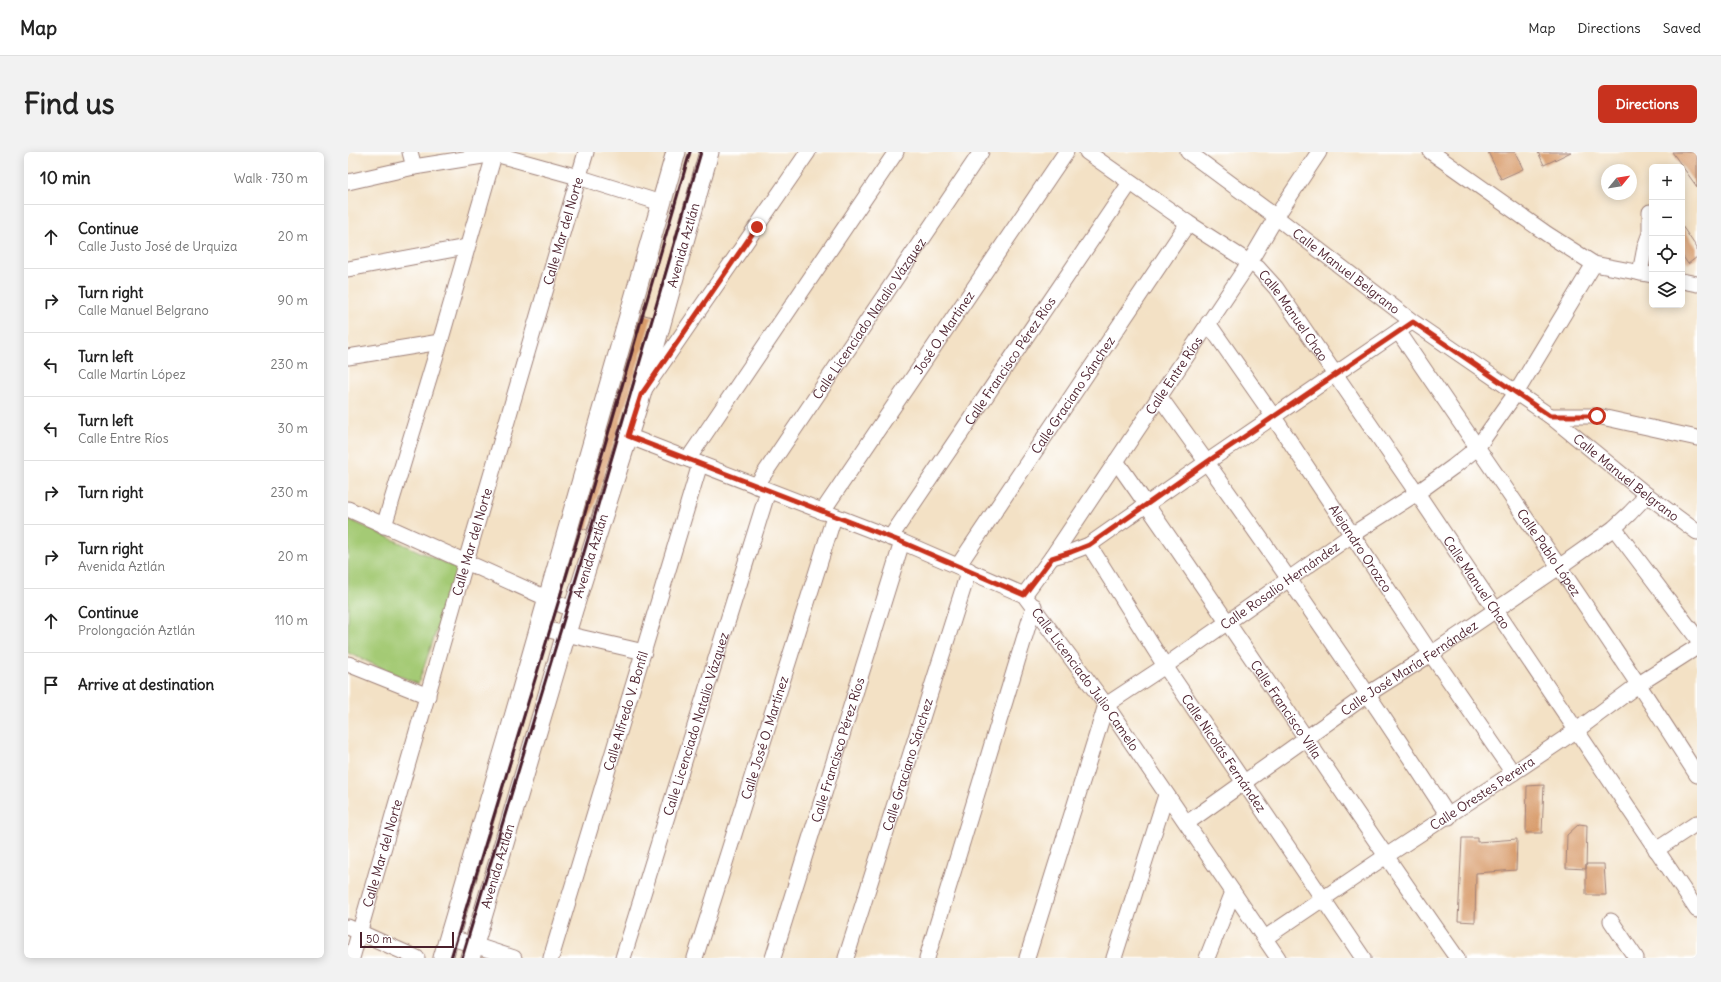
<!DOCTYPE html>
<meta charset="utf-8">
<style>
body{margin:0;font-family:Delius,sans-serif;background:#f2f2f2;color:#222}
.controls{position:absolute;right:12px;top:12px;display:grid;overflow:hidden;border-radius:6px;box-shadow:0 2px 10px #0003}
.controls button{width:36px;height:36px;display:grid;place-items:center;padding:0;border:0;border-bottom:1px solid #e0e0e0;background:#fff;color:#222;font:20px sans-serif}
.compass{position:absolute;left:1253px;top:12px;width:36px;height:36px;border-radius:50%;background:#fff;box-shadow:0 2px 10px #0003;rotate:60deg}
.scale{position:absolute;left:12px;bottom:10px;width:94px;box-sizing:border-box;padding-left:4px;border:2px solid #4a1f2b;border-top:0;font-size:11px;line-height:14px;white-space:nowrap;color:#4a1f2b;-webkit-text-stroke:3px #fff;paint-order:stroke}
.stop{position:absolute;width:12px;height:12px;margin:-9px;border:3px solid #c8321e;border-radius:50%;background:#fff}
.stop.end{background:#c8321e;border-color:#fff;box-shadow:0 1px 4px #0008}
.list{margin:0;padding:0;list-style:none}
h2{display:flex;justify-content:space-between;align-items:center;height:52px;margin:0;padding:0 16px;font-size:17px}
h2 small{font-size:13px;font-weight:400;color:#767676}
.list li{display:grid;grid-template-columns:26px 1fr auto;gap:12px;align-items:center;box-sizing:border-box;height:64px;padding:0 16px;border-top:1px solid #e0e0e0}
.list b{display:block;font-size:15px;white-space:nowrap}
.list p{margin:0;font-size:13px;white-space:nowrap;color:#767676}
.list em{font-size:13px;font-style:normal;color:#767676}
.icon{flex:none;width:22px;height:22px;fill:none;stroke:currentColor;stroke-width:2;stroke-linecap:round;stroke-linejoin:round}
.map{position:relative;flex:none;width:1349px;height:806px;overflow:hidden;border-radius:6px}
header{display:flex;align-items:center;gap:24px;box-sizing:border-box;height:56px;padding:0 20px;background:#fff;border-bottom:1px solid #e0e0e0}
header strong{font-size:19px}
nav{display:flex;gap:22px;margin-inline-start:auto;font-size:14px}
.intro{display:flex;align-items:center;justify-content:space-between;box-sizing:border-box;height:96px;padding:0 24px}
h1{margin:0;font-size:28px}
.button{padding:10px 18px;border-radius:6px;background:#c8321e;color:#fff;font-size:14px;font-weight:700}
main{display:flex;gap:24px;padding:0 24px}
aside{flex:1;background:#fff;border-radius:6px;box-shadow:0 2px 10px #0003}
.map>svg:first-child{display:block}
</style>
<header>
<strong>Map</strong>
<nav><a>Map</a><a>Directions</a><a>Saved</a></nav>
</header>
<div class="intro"><h1>Find us</h1><a class="button">Directions</a></div>
<main>
<aside>
<h2>10 min<small>Walk · 730 m</small></h2>
<ul class="list">
<li><svg class="icon" aria-label="ahead" viewBox="0 0 24 24"><path d="M12 20V5M6 11l6-6 6 6"/></svg><div><b>Continue</b><p>Calle Justo José de Urquiza</p></div><em>20 m</em></li>
<li><svg class="icon" aria-label="right" viewBox="0 0 24 24"><path d="M7 20v-9h11M14 6l5 5-5 5"/></svg><div><b>Turn right</b><p>Calle Manuel Belgrano</p></div><em>90 m</em></li>
<li><svg class="icon" aria-label="left" viewBox="0 0 24 24"><path d="M17 20v-9H6M10 6l-5 5 5 5"/></svg><div><b>Turn left</b><p>Calle Martín López</p></div><em>230 m</em></li>
<li><svg class="icon" aria-label="left" viewBox="0 0 24 24"><path d="M17 20v-9H6M10 6l-5 5 5 5"/></svg><div><b>Turn left</b><p>Calle Entre Ríos</p></div><em>30 m</em></li>
<li><svg class="icon" aria-label="right" viewBox="0 0 24 24"><path d="M7 20v-9h11M14 6l5 5-5 5"/></svg><div><b>Turn right</b></div><em>230 m</em></li>
<li><svg class="icon" aria-label="right" viewBox="0 0 24 24"><path d="M7 20v-9h11M14 6l5 5-5 5"/></svg><div><b>Turn right</b><p>Avenida Aztlán</p></div><em>20 m</em></li>
<li><svg class="icon" aria-label="ahead" viewBox="0 0 24 24"><path d="M12 20V5M6 11l6-6 6 6"/></svg><div><b>Continue</b><p>Prolongación Aztlán</p></div><em>110 m</em></li>
<li><svg class="icon" aria-label="arrive" viewBox="0 0 24 24"><path d="M6 21V4h12l-3 4 3 4H6"/></svg><div><b>Arrive at destination</b></div></li>
</ul>
</aside>
<div class="map">
<svg width="1349" height="806" viewBox="0 0 1349 806">
<rect width="100%" height="100%" fill="#fff"/>
<filter id="ink" filterUnits="userSpaceOnUse"><feTurbulence type="fractalNoise" baseFrequency=".025" numOctaves="2"/><feDisplacementMap in="SourceGraphic" scale="8" xChannelSelector="R" yChannelSelector="G"/><feConvolveMatrix kernelMatrix="1 2 1 2 8 2 1 2 1" color-interpolation-filters="sRGB"/></filter>
<filter id="wash" filterUnits="userSpaceOnUse"><feTurbulence type="fractalNoise" baseFrequency=".012" numOctaves="4" result="noise"/><feDisplacementMap in="SourceGraphic" scale="16" xChannelSelector="R" yChannelSelector="G"/><feGaussianBlur stdDeviation="0.9" result="paint"/><feColorMatrix in="noise" values="0 0 0 0 0 0 0 0 0 0 0 0 0 0 0 0 0 1.4 0 .05"/><feComposite in="paint" operator="in"/></filter>
<g filter="url(#wash)">
<rect width="100%" height="100%" fill="#f3e1c5"/>
<path fill="#a4ca75" stroke="#777450" d="M0 367 110 417 70 532 0 501Z"/>
<g id="blocks">
<g fill="#d89b6a">
<path d="M1140 0H1167L1175 17 1153 27Z"/>
<path d="M1190 0H1223L1196 13Z"/>
<path d="M1324 0H1349V35Z"/>
<path d="M1334 74 1349 96V105L1340 112 1334 103Z"/>
<path d="M293 162 304 165 282 240 239 378 232 375Z"/>
<path d="M1196 633 1194 681H1178L1179 634Z"/>
<path d="M1231 672 1239 673 1238 717 1218 716 1219 683Z"/>
<path d="M1114 686H1129V690L1169 687 1168 718 1128 721 1127 770 1110 769Z"/>
<path d="M1238 712H1256L1258 743H1238Z"/>
</g>
</g>
</g>
<g filter="url(#ink)">
<use href="#blocks" fill-opacity="0" stroke="#9e8078" stroke-width="1"/>
<g fill="none" stroke-linecap="round" stroke-linejoin="round">
<g stroke="#9e8078" stroke-width="17">
<g id="minor">
<path d="M62 0 66 15"/>
<path id="s1" d="M739 0 840 71 910 116 928 136 1069 341 1349 758"/>
<path id="s2" d="M840 0 928 65 1065 170 1202 264 1299 343 1349 380"/>
<path d="M1083 0 1199 82 1246 112 1304 123"/>
<path d="M0 30 66 15 147 2 230 25 313 51"/>
<path d="M0 117 118 95"/>
<path d="M1292 121 1297 95 1302 81V60"/>
<path d="M1334 129 1349 132"/>
<path id="s3" d="M860 171 925 264 1083 502 1165 621"/>
<path id="s4" d="M1050 179C1150 327 1253 472 1349 623"/>
<path d="M0 205 92 190"/>
<path d="M298 235 460 0"/>
<path d="M811 244C911 382 1008 522 1101 665"/>
<path d="M1202 264H1249L1349 286"/>
<path id="s5" d="M280 284 554 390 676 443 758 553 930 806"/>
<path d="M340 307 548 0"/>
<path id="s6" d="M768 309C884 473 993 642 1109 806"/>
<path id="s7" d="M408 334 633 0"/>
<path d="M0 357 225 458"/>
<path id="s8" d="M474 360 718 0"/>
<path d="M36 374 92 190 147 0"/>
<path d="M1266 376 1349 486"/>
<path id="s9" d="M542 386 782 31"/>
<path id="s10" d="M741 393 817 514 1015 806"/>
<path d="M704 405 723 400 741 393 859 310 1059 173"/>
<path id="s11" d="M610 414 840 71"/>
<path id="s12" d="M676 443 704 405 901 111 928 65 971 0"/>
<path d="M192 476 296 500"/>
<path d="M0 512 80 544"/>
<path id="s13" d="M839 671 1020 542 1083 502 1211 415 1266 376 1282 361 1299 343"/>
<path d="M1308 698 1349 671"/>
<path d="M1263 769 1288 806"/>
<path d="M0 775 69 806"/>
<path d="M101 785 166 806"/>
<path id="s14" d="M917 786 1038 704 1165 621 1229 578 1291 532 1349 495"/>
<path id="s15" d="M4 806 118 409 238 0"/>
<path id="s16" d="M203 806 352 312"/>
<path id="s17" d="M275 806 420 339"/>
<path id="s18" d="M347 806 486 365"/>
<path id="s19" d="M425 806 554 390"/>
<path id="s20" d="M498 806 621 418"/>
<path d="M579 806 686 454"/>
<path id="s21" d="M679 806 758 553 817 514 1005 382 1069 341 1105 315 1129 296 1168 241 1246 112"/>
<path d="M766 806 818 643"/>
<path d="M859 806 885 740"/>
</g>
</g>
<g stroke="#9e8078" stroke-width="21">
<g id="major">
<path d="M95 806 162 579 328 0"/>
<path id="s22" d="M122 806 225 458 293 243 361 0"/>
</g>
</g>
<use href="#minor" stroke="#fff" stroke-width="15"/>
<use href="#major" stroke="#fff" stroke-width="19"/>
<g stroke="#4a1f2b" stroke-width="3">
<path d="M103 806 233 375 342 0"/>
<path d="M114 806 243 377 353 0"/>
</g>
</g>
</g>
<g fill="none" stroke-linecap="round" stroke-linejoin="round" filter="url(#ink)">
<path stroke="#c8321e" stroke-width="5" d="M409 75 293 243 280 284 554 390 676 443 704 406 723 400 741 393 859 310 1065 170 1202 264H1249"/>
</g>
<g text-anchor="middle" dominant-baseline="central" stroke-width="3" stroke-linejoin="round" paint-order="stroke">
<g font-size="13" fill="#4a1f2b" stroke="#fff">
<text stroke="none"><textPath href="#s15" startOffset="757">Calle Mar del Norte</textPath></text>
<text stroke="none"><textPath href="#s22" startOffset="744">Avenida Aztlán</textPath></text>
<text stroke="none"><textPath href="#s2" startOffset="198">Calle Manuel Belgrano</textPath></text>
<text stroke="none"><textPath href="#s1" startOffset="266">Calle Manuel Chao</textPath></text>
<text stroke="none"><textPath href="#s7" startOffset="202">Calle Licenciado Natalio Vázquez</textPath></text>
<text stroke="none"><textPath href="#s8" startOffset="217">José O. Martínez</textPath></text>
<text stroke="none"><textPath href="#s9" startOffset="214">Calle Francisco Pérez Ríos</textPath></text>
<text stroke="none"><textPath href="#s12" startOffset="266">Calle Entre Ríos</textPath></text>
<text stroke="none"><textPath href="#s11" startOffset="206">Calle Graciano Sánchez</textPath></text>
<text stroke="none"><textPath href="#s2" startOffset="546">Calle Manuel Belgrano</textPath></text>
<text stroke="none"><textPath href="#s15" startOffset="433">Calle Mar del Norte</textPath></text>
<text stroke="none"><textPath href="#s3" startOffset="272">Alejandro Orozco</textPath></text>
<text stroke="none"><textPath href="#s4" startOffset="268">Calle Pablo López</textPath></text>
<text stroke="none"><textPath href="#s22" startOffset="420">Avenida Aztlán</textPath></text>
<text stroke="none"><textPath href="#s1" startOffset="590">Calle Manuel Chao</textPath></text>
<text stroke="none"><textPath href="#s21" startOffset="476">Calle Rosalio Hernández</textPath></text>
<text stroke="none"><textPath href="#s13" startOffset="271">Calle José María Fernández</textPath></text>
<text stroke="none"><textPath href="#s5" startOffset="531">Calle Licenciado Julio Camelo</textPath></text>
<text stroke="none"><textPath href="#s6" startOffset="301">Calle Francisco Villa</textPath></text>
<text stroke="none"><textPath href="#s16" startOffset="258">Calle Alfredo V. Bonfil</textPath></text>
<text stroke="none"><textPath href="#s17" startOffset="245">Calle Licenciado Natalio Vázquez</textPath></text>
<text stroke="none"><textPath href="#s18" startOffset="231">Calle José O. Martínez</textPath></text>
<text stroke="none"><textPath href="#s19" startOffset="218">Calle Francisco Pérez Ríos</textPath></text>
<text stroke="none"><textPath href="#s10" startOffset="248">Calle Nicolás Fernández</textPath></text>
<text stroke="none"><textPath href="#s20" startOffset="203">Calle Graciano Sánchez</textPath></text>
<text stroke="none"><textPath href="#s14" startOffset="261">Calle Orestes Pereira</textPath></text>
<text stroke="none"><textPath href="#s15" startOffset="109">Calle Mar del Norte</textPath></text>
<text stroke="none"><textPath href="#s22" startOffset="96">Avenida Aztlán</textPath></text>
</g>
</g>
</svg>
<div class="controls">
<button>+</button>
<button>−</button>
<button><svg class="icon" aria-label="locate" viewBox="0 0 24 24"><circle cx="12" cy="12" r="6"/><path d="M12 2v4M12 18v4M2 12h4M18 12h4"/></svg></button>
<button><svg class="icon" aria-label="layers" viewBox="0 0 24 24"><path d="M12 4l9 5-9 5-9-5zM3 14l9 5 9-5"/></svg></button>
</div>
<svg class="compass" viewBox="-18 -18 36 36"><path d="M0-13l5 13h-10z" fill="#e53935"/><path d="M0 13l5-13h-10z" fill="#767676"/></svg>
<div class="scale">50 m</div>
<div class="stop" style="left:1249px;top:264px"></div>
<div class="stop end" style="left:409px;top:75px"></div>
</div>
</main>
